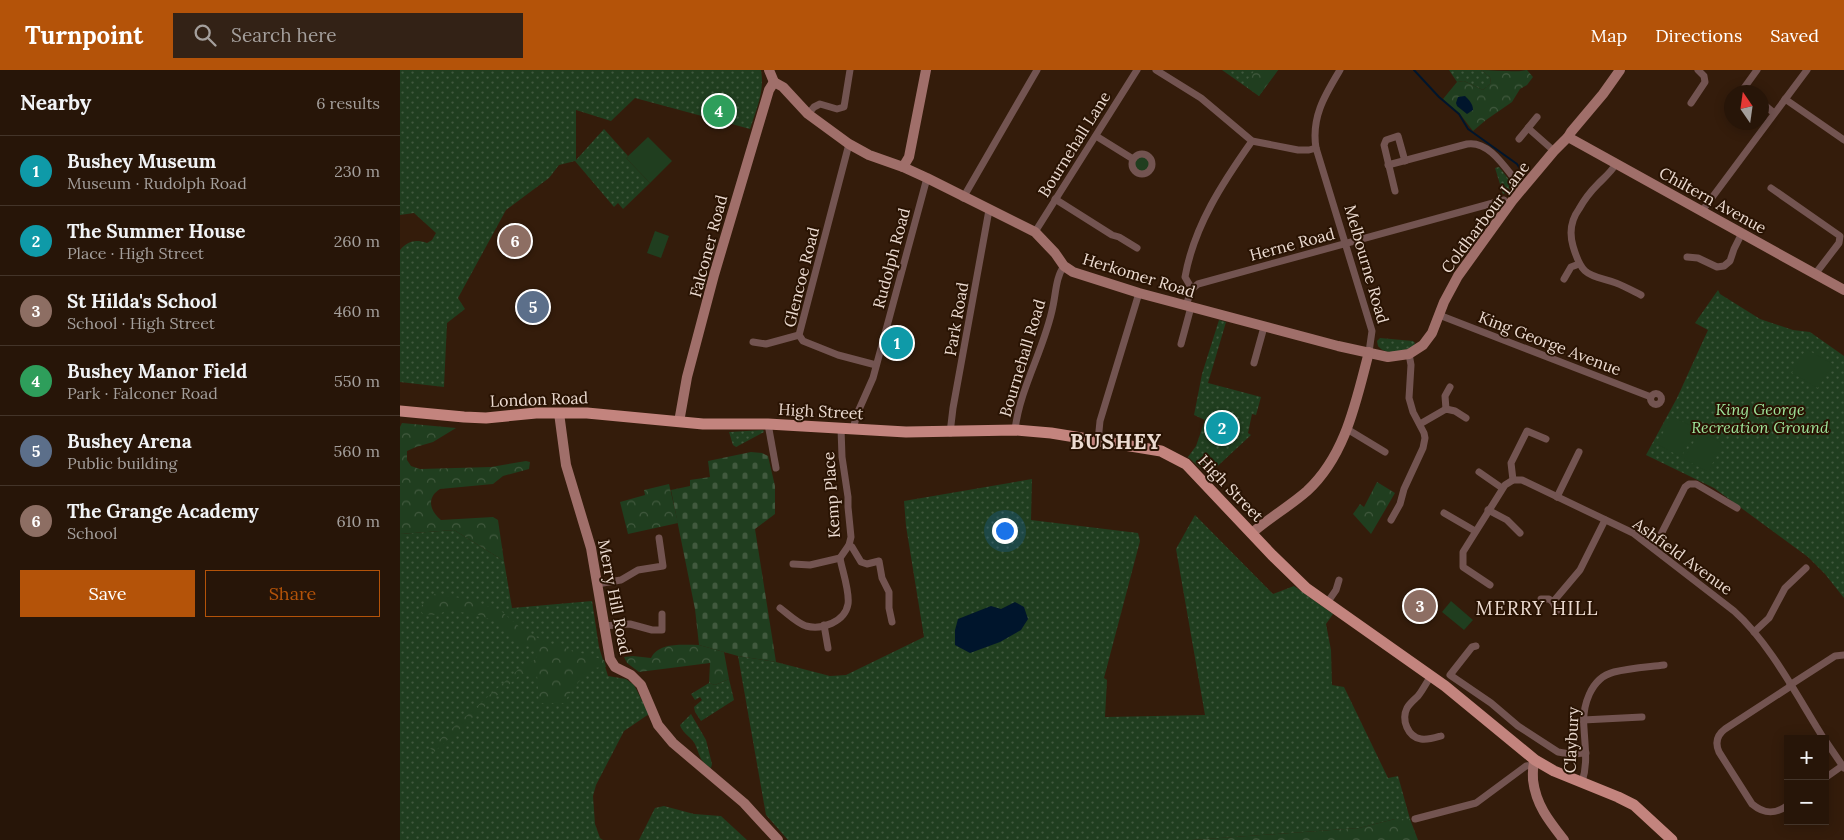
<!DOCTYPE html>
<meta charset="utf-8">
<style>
body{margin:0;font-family:Lora,serif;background:#332216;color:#f1f3f6}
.controls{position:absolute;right:15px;bottom:15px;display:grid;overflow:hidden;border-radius:0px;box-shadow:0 2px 12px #0003}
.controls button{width:45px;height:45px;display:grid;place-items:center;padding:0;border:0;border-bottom:1px solid #433429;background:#271508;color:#f1f3f6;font:25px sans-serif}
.compass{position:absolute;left:1324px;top:15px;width:45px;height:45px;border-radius:50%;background:#271508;box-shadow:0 2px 12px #0003;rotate:347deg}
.you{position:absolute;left:604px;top:460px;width:18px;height:18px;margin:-12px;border:4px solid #fff;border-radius:50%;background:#1a73e8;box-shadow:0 0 0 8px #1a73e833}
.badge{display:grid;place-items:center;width:32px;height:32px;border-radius:50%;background:#b45309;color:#fff;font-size:16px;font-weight:700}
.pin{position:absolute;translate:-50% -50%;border:2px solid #fff;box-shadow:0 1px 5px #0006}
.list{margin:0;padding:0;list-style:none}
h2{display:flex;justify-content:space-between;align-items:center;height:65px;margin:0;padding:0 20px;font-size:21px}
h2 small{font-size:16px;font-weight:400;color:#a49f9c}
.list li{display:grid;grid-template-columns:32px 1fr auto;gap:15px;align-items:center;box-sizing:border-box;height:70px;padding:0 20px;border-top:1px solid #433429}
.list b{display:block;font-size:19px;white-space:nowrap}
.list p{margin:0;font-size:16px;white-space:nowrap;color:#a49f9c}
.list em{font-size:16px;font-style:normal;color:#a49f9c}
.actions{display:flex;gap:10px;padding:15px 20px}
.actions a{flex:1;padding:11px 0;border:1px solid #b45309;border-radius:0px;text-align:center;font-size:18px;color:#b45309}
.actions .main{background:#b45309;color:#fff}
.icon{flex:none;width:28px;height:28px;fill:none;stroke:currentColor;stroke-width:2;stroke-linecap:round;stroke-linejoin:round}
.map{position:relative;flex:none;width:1444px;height:770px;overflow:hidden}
header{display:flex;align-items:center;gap:30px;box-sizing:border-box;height:70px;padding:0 25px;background:#b45309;color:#fff}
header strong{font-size:24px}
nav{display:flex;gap:28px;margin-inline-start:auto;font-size:18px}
.search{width:350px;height:45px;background:#332216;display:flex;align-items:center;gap:12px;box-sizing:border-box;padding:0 18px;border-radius:0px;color:#a49f9c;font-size:19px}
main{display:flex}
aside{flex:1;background:#271508}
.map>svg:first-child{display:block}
</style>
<header>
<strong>Turnpoint</strong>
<div class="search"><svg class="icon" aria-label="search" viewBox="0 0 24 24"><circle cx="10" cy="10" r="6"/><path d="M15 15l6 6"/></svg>Search here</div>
<nav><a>Map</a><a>Directions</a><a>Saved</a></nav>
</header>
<main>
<aside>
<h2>Nearby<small>6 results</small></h2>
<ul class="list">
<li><span class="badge" style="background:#0f9aa8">1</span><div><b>Bushey Museum</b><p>Museum · Rudolph Road</p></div><em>230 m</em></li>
<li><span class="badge" style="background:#0f9aa8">2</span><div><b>The Summer House</b><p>Place · High Street</p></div><em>260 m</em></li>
<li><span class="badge" style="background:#8d6e63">3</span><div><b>St Hilda's School</b><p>School · High Street</p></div><em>460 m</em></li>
<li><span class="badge" style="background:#2e9e5b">4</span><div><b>Bushey Manor Field</b><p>Park · Falconer Road</p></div><em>550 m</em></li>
<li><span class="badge" style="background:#5c6f8a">5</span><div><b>Bushey Arena</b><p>Public building</p></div><em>560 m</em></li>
<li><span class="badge" style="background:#8d6e63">6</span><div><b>The Grange Academy</b><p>School</p></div><em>610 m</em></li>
</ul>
<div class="actions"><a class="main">Save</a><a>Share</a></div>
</aside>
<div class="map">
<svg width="1444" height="770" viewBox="0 0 1444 770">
<defs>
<pattern id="green-dots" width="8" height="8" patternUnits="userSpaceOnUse" patternTransform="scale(1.25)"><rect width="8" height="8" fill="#203e1f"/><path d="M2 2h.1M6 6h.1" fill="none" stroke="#41593e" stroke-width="1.8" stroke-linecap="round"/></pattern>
<pattern id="forest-crowns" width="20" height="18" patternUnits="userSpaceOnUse" patternTransform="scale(1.25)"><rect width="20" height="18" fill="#203e1f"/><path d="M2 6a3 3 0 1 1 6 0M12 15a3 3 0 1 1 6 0" fill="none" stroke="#41593e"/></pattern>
<pattern id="cemetery-stones" width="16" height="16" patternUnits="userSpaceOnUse" patternTransform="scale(1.25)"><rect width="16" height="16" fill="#203e1f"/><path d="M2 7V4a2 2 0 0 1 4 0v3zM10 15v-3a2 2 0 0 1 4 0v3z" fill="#41593e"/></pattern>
</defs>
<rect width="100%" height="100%" fill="#341c0b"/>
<g fill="url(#green-dots)">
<path d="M0 0H361C365 21 356 40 350 59L235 28 211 51 176 40V90L204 59 228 86 226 88 250 113 223 139 218 133 214 137 175 91 159 95 149 108 106 140 58 228 65 239 47 253 44 317 0 312V180C8 171 15 169 27 173L32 170 36 163 14 143 0 145Z"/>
<path d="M822 0H878L859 26Z"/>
<path d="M1049 0H1081L1090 7 1091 13 1083 20 1064 11 1057 12Z"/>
<path d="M1099 97 1114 116V118L1110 122 1103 124 1095 98Z"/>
<path d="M1318 220 1320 224 1360 249 1393 260 1410 262 1444 286V528L1425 504 1408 487 1314 418 1246 385 1277 328 1308 260 1295 253Z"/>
<path d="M819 250 826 252 808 313 861 327 856 345 852 344 848 363 851 365 808 405 788 387 796 376 805 350 794 345 802 304Z"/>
<path d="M980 268 1013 271 1015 273 1014 276C1003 281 987 287 978 276L977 271Z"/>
<path d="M363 360 364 362 336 377 333 375 329 362Z"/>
<path d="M632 409 631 450 738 463 740 471 704 608 707 610 705 647 805 645 776 479 795 445 873 524 894 516 933 544 926 554 931 580 932 615 944 617 988 708 998 706 1010 749H995L959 758 792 770H388L366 745 338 586 376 592 430 606 446 605 524 567 506 456 504 431Z"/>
<path d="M54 460 104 491 112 538 192 531 199 577 208 606 226 609 234 615 249 644 224 661 196 715 193 726 195 754 200 768 203 770H0V464Z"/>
<path d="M329 609 334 630 301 651 295 642 294 637 302 630 300 627 295 630 291 624 309 613 315 615Z"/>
<path d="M291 644 306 670 312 694 311 698C297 690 300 681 293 671 288 665 282 662 280 655Z"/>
<path d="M264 736 294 744 321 746 347 770H239L255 738Z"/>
</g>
<g fill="url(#forest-crowns)">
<path d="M855 0H878L859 26 847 17V10Z"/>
<path d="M1081 0C1096 0 1113 3 1127 0L1133 7 1127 15 1120 19 1112 32 1086 50 1073 61 1060 44 1043 29 1057 12 1064 11 1083 20 1091 13 1090 7Z"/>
<circle cx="742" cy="94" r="8"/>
<path d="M2 353 56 358 33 372 16 377 7 381V390L11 396 20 399 91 397 126 391 130 392 129 399 103 406 93 414 40 419C26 428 30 441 41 450L93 447 98 450 104 491 54 460 0 464V357Z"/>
<path d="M977 412 995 423 971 464 953 444 960 434 964 437Z"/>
<path d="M269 414 278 453 228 464 220 432 245 425 244 420Z"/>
<path d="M34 524 67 529 101 541 123 560 145 572 204 590 206 597 192 598 173 618 164 633H139L137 605 122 603 34 682 30 678 120 598 136 589 137 580 127 574H118L99 553 79 545 48 540 37 545 23 544 19 538Z"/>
<path d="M299 575 324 582 329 609 315 615 309 613 310 593 239 602 227 593 224 587 233 586 251 588C259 572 282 575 299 575Z"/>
<path d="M995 749H1010L1018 770H792L959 758Z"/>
</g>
<path fill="url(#cemetery-stones)" d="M351 382 362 383 368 386 375 416V444L355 459 376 592 338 586 299 575 295 539 271 420 290 416V410L310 407 308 391Z"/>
<g fill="#203e1f">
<path d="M248 67 272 91 250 113 226 88Z"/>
<path d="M255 161 269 166 261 188 247 183Z"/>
<path d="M1406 279 1433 294 1418 318 1392 303Z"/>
<path d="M1272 346 1297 359 1281 387 1257 374Z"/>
<path d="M1300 361 1323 374 1308 402 1284 389Z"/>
<path d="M1051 531 1073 550 1064 560 1042 542Z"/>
</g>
<g fill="#00152c">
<path d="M1065 26C1069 30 1073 34 1073 40L1067 44 1057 36 1056 33 1058 27Z"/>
<path d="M615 532 624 537 628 549 621 560 600 572 570 583 555 575V560L558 549 591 536 601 539Z"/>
</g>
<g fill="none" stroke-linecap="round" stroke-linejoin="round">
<path stroke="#00152c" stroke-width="2" d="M1014 0 1039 27 1059 44 1068 59 1117 94 1122 102"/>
<g stroke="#735451" stroke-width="7">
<path d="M756 0 801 28 852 71 898 80H909L916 78 972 261 969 282"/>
<path d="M1349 22 1344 18 1357 0"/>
<path d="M1385 29 1444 70"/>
<path d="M1291 33 1305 12 1304 6 1298 0"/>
<path d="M1362 33 1374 43"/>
<path d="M408 44 414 37 420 34 437 39 444 37 450 0"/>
<path d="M1128 58 1154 81"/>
<path d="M696 66 733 89"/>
<path d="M1119 69 1137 47"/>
<path d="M449 74 399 265 403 271 438 285 476 295"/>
<path d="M916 78C911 47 925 25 940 0"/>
<circle cx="742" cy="94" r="10"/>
<path d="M1216 94C1211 102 1205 107 1198 114 1191 121 1184 130 1179 139 1171 150 1169 162 1173 176 1182 207 1188 204 1216 213 1224 216 1233 221 1241 225"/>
<path d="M988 95 1067 74C1091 70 1108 103 1122 118"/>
<path d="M1371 118 1440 166 1439 173 1416 203"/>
<path d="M995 121 984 75 986 70 998 66 1005 91"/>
<path d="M563 128 637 0"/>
<path d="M655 129 712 165 719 167 737 178"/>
<path d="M1302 141 1407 0"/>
<path d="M635 162 737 0"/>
<path d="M1287 187 1298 188 1317 197 1324 196 1330 191 1334 179 1342 163"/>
<path d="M1164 209 1171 197 1179 194"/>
<path d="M792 219 785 207C794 156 823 112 852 71"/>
<path d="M786 235 792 219 798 214 1104 130"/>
<path d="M1039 245 1251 327"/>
<path d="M353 272 366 274 399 265"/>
<path d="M781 274 791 237"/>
<path d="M854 293 864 257"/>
<circle cx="1256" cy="329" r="5.5"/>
<path d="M1046 339 1045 326 1050 317"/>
<path d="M368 354 376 398"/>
<path d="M1020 354 1046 339 1055 341 1066 348"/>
<path d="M453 359 457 344 473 308 527 108"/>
<path d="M947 359 985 382"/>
<path d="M615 360C620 317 645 278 653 236 656 222 656 207 664 196"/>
<path d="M550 363 553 338 589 140"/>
<path d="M698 371 700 351 739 223"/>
<path d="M1079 402 1102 418"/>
<path d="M1113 410 1111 393 1127 361 1146 369"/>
<path d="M1157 427 1179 382"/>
<path d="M1088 440 1107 450 1120 463"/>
<path d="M1044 443 1075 461"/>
<path d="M991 450 1000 434 1004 419 1023 378 1025 368 1024 363 1013 342 1009 328 1011 295 1009 284"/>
<path d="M449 475 452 477 461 492 467 494 479 491 482 508 489 522V538L492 552"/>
<path d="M1254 478 1285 417 1289 414H1296L1337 438"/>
<path d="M393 494 410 495 440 488"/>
<path d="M197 514 221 510 238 500 263 496 259 468"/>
<path d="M1090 515 1063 497V482L1105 415 1113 410H1122L1233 463 1334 541C1370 573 1398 628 1424 669"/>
<path d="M1141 529H1149L1153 532 1157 542"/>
<path d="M1153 532 1180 500 1205 450"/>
<path d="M927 533 936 520 939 510"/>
<path d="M380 538C388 544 397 553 406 556 422 560 445 552 448 534 450 522 442 500 440 488L449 475 451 467 448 437V427L442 387 441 358"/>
<path d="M424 555 428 578"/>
<path d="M203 556 230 554 252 560H262V544"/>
<path d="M1354 562 1369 548 1385 518 1406 498"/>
<path d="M1076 576 1072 577 1050 605 1091 633 1118 656 1158 682 1170 684 1186 683"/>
<path d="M1031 606C1026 613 1023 620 1018 626 1014 630 1010 633 1007 638 1001 650 1008 667 1021 669 1028 670 1034 668 1041 666"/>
<path d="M1390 615 1435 586 1444 585"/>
<path d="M1183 650 1242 647"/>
<path d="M1425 670 1444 698"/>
<path d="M1425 708 1442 696"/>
<path d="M1182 712C1188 694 1185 677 1184 658 1182 637 1190 608 1214 602 1230 598 1248 597 1264 595"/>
<path d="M1388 735C1375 745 1364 744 1352 734L1319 682C1315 673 1317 665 1325 659L1391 616"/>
<path d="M1015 749 1076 733 1126 696 1133 695"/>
</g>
<g stroke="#a06f6a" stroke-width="10">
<path d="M369 0 374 12"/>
<path d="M374 12 383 17 408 44 449 74 469 85 503 97 527 108 635 162 655 183 664 196 673 202 739 223 938 276 988 287 1009 284 1023 275 1032 263 1044 232 1058 206 1112 131 1154 81 1168 67 1171 62 1203 24 1220 0"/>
<path d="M1168 67 1444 220"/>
<path d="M503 97 509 87 526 0"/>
<path d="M159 343 166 395 191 478 210 589 215 597 231 605 241 615 258 655 273 673 344 733 378 770"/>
<path d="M279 352 287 307 314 205 369 20 374 12"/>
<path d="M852 463C869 448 890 436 907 421 946 385 956 331 969 282"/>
<path d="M1135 690C1132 697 1133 703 1133 710 1136 735 1149 751 1164 770"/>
</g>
<path stroke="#c3847e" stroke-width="11" d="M0 341 64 347 86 348 136 343H187L303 354H368L506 362 615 360 651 363 761 381 786 394 872 485 906 518 1045 616 1135 690 1154 701 1218 727 1234 735 1272 770"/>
</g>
<g text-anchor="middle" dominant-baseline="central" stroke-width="4" stroke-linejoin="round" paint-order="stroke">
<g font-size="16" fill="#ecdbd1" stroke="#291303">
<text transform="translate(674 74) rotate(-58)">Bournehall Lane</text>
<text transform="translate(1313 130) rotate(29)">Chiltern Avenue</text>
<text transform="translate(1085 147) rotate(-53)">Coldharbour Lane</text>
<text transform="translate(892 174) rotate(-15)">Herne Road</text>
<text transform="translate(308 176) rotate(-75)">Falconer Road</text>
<text transform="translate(491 188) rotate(-75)">Rudolph Road</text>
<text transform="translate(967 194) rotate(74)">Melbourne Road</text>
<text transform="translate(739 205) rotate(17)">Herkomer Road</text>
<text transform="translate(401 207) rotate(-76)">Glencoe Road</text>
<text transform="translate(556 249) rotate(-80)">Park Road</text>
<text transform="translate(1150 273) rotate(21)">King George Avenue</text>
<text transform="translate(622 288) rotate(-73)">Bournehall Road</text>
<text transform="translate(139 329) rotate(-2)">London Road</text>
<text transform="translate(421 341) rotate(3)">High Street</text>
<text transform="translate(831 418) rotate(46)">High Street</text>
<text transform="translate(431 425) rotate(-94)">Kemp Place</text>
<text transform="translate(1283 486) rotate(36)">Ashfield Avenue</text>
<text transform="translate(215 527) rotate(79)">Merry Hill Road</text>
<text transform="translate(1171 670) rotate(-87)">Claybury</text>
</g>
<g font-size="16" font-style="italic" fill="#9fe59b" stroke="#291303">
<text x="1360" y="339">King George<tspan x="1360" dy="18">Recreation Ground</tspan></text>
</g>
<g font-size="19" letter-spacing="1" fill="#ecdbd1" stroke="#291303">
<text x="1137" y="538">MERRY HILL</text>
</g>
<g font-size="21" font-weight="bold" letter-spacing="1" fill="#ecdbd1" stroke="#291303">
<text x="716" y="371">BUSHEY</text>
</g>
</g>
</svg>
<div class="controls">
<button>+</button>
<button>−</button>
</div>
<svg class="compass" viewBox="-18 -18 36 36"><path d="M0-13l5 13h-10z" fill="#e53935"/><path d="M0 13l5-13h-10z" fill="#a49f9c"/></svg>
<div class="you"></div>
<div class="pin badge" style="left:497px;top:273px;background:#0f9aa8">1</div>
<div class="pin badge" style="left:822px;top:358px;background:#0f9aa8">2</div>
<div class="pin badge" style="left:1020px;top:536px;background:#8d6e63">3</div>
<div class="pin badge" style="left:319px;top:41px;background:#2e9e5b">4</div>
<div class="pin badge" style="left:133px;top:237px;background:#5c6f8a">5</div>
<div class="pin badge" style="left:115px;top:171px;background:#8d6e63">6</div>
</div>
</main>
